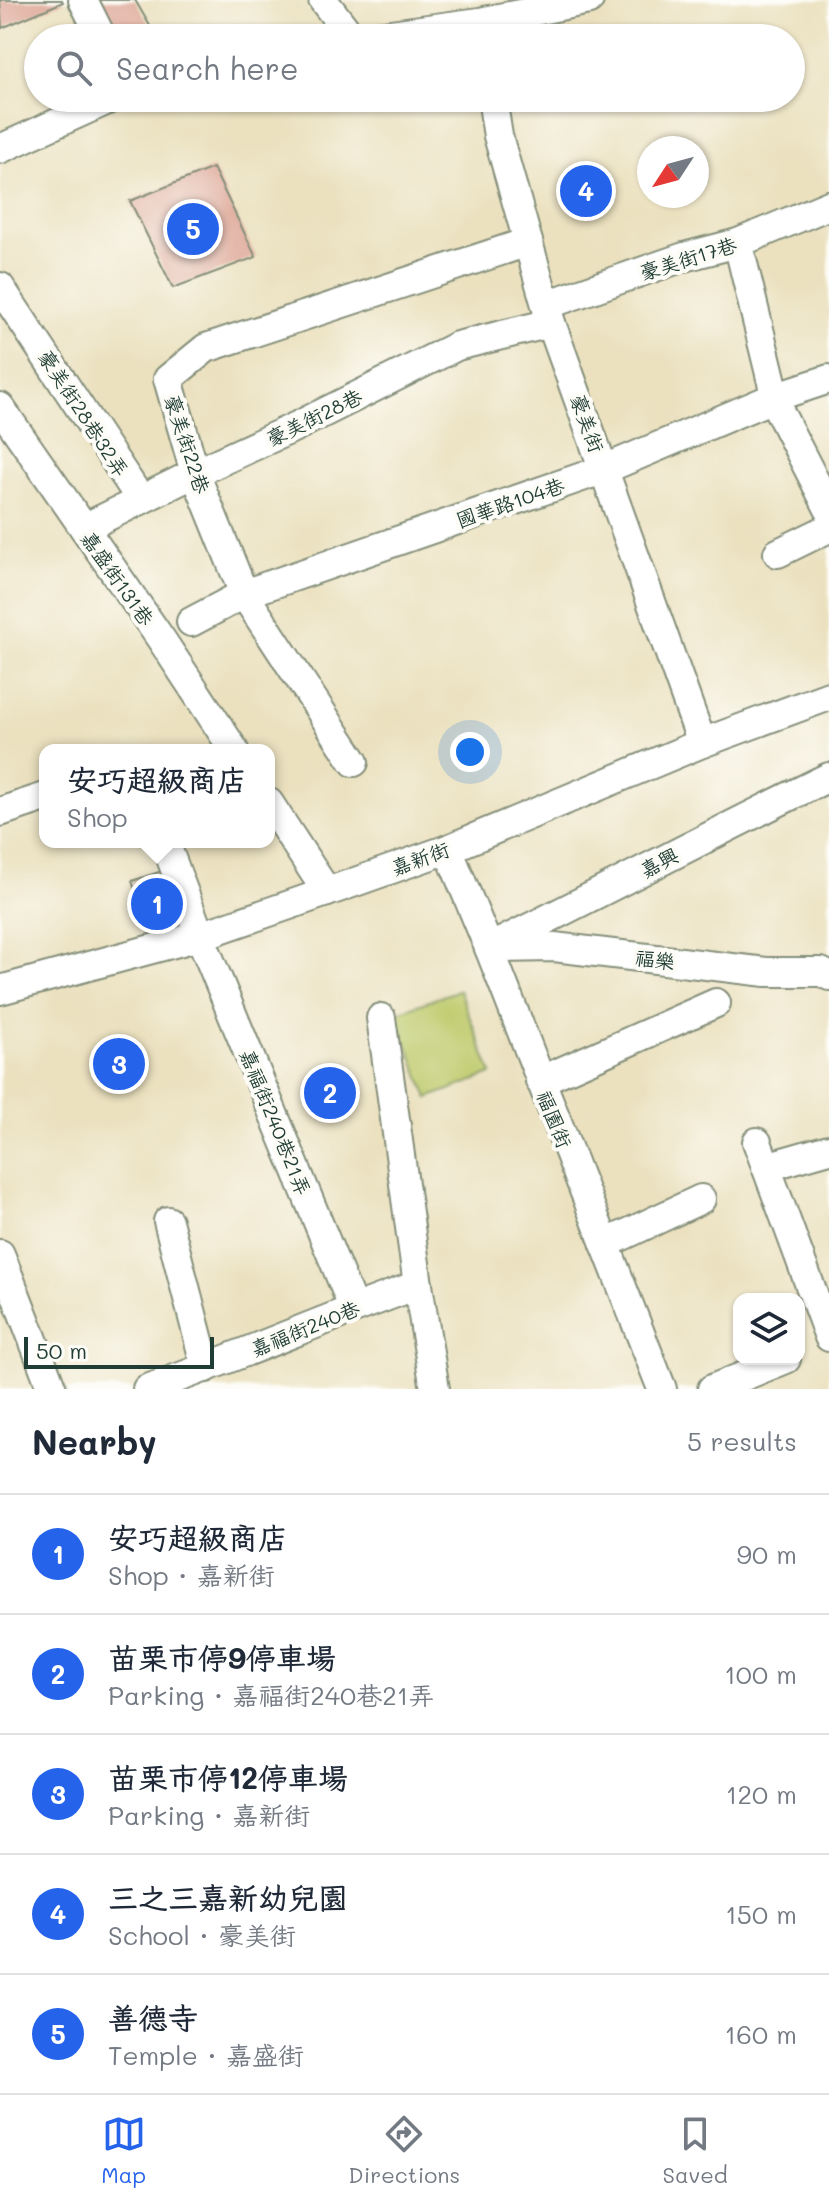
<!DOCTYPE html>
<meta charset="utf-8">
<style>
body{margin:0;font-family:Mali,"LXGW WenKai TC",sans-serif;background:#f6f6f7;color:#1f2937}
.controls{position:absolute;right:24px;bottom:24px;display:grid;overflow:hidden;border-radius:16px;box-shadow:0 2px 6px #0004}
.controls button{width:72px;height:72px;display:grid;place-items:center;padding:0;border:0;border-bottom:2px solid #e0e1e3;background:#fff;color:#1f2937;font:40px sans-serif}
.compass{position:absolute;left:637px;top:136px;width:72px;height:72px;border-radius:50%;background:#fff;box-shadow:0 2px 6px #0004;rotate:234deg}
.scale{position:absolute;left:24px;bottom:20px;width:190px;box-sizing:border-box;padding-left:8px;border:4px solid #1f3d34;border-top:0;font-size:22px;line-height:28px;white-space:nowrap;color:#1f3d34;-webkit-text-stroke:6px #fdfcf7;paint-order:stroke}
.you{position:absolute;left:470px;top:752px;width:28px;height:28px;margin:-20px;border:6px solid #fff;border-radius:50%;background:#1a73e8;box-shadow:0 0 0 12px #1a73e833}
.badge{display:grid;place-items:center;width:52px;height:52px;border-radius:50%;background:#2563eb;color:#fff;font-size:26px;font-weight:700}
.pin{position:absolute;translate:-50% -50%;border:4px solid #fff;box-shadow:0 2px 8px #0006}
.popup{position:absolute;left:39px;top:744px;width:236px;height:104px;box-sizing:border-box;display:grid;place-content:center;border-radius:16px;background:#fff;filter:drop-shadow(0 2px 6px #0005);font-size:26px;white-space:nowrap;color:#747a83}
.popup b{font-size:30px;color:#1f2937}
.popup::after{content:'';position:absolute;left:50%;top:100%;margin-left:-16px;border:16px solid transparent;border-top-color:#fff}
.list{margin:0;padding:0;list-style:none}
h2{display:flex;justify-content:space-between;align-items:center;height:104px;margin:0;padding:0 32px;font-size:34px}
h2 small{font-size:26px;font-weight:400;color:#747a83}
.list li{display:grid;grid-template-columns:52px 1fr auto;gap:24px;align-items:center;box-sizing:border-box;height:120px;padding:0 32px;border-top:2px solid #e0e1e3}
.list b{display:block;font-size:30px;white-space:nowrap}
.list p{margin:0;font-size:26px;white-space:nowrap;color:#747a83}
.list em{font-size:26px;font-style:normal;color:#747a83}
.icon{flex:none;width:44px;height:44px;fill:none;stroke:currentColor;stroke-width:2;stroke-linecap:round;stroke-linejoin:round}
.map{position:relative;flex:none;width:829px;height:1389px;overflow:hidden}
.search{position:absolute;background:#fff;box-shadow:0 2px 6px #0004;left:24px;right:24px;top:24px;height:88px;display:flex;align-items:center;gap:20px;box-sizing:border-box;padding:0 28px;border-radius:44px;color:#747a83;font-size:30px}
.sheet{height:704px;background:#fff}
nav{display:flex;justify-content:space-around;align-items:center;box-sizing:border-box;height:112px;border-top:2px solid #e0e1e3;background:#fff;font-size:22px;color:#747a83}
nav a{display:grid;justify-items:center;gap:4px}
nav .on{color:#2563eb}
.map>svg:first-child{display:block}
</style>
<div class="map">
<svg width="829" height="1389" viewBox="0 0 829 1389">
<rect width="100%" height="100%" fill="#fdfcf7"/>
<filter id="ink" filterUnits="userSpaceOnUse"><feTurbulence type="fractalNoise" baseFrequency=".0125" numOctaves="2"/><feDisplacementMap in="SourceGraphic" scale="16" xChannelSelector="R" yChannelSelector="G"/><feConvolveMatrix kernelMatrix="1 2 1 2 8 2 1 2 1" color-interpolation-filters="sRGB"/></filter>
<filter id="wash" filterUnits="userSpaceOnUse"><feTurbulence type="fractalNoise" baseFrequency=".006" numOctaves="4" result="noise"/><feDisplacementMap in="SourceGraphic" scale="32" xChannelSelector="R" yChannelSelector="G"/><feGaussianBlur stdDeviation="1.8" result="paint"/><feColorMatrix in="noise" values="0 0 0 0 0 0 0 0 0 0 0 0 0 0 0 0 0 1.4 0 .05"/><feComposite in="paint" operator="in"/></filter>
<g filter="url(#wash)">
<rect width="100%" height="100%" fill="#ebe1bf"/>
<path fill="#bfcb6d" stroke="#6f8450" stroke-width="2" d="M459 990 492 1074 428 1098 395 1013Z"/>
<g id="blocks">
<g fill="#dda594">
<path d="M0 0H62L63 2 2 28Z"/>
<path d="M101 0H135L157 38H118L97 3Z"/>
<path d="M213 168 256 257 173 288 130 201Z"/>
<path d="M162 871 182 927 152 938 132 881Z"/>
</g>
</g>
</g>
<g filter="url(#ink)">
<use href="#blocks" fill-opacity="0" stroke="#858f7a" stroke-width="2"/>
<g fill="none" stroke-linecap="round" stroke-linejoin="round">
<g stroke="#858f7a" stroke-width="32">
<g id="minor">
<path d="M83 0 102 38"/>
<path d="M323 0 352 38"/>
<path d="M361 38 480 22 589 0"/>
<path d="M492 98 498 136 551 323 702 743"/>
<path d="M0 149 112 98"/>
<path d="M738 243 779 411 829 509"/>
<path d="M0 287 141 500"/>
<path d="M546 305 684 257 738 243 829 205"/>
<path d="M0 407 161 639 234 750"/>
<path d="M84 528 195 473 295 427 457 346 551 323"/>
<path d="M778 553 829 528"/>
<path d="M191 622 244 594 605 469 775 397 829 379"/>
<path d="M354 762 244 594 195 473 168 379 206 348 528 242"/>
<path d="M269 803 327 892"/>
<path d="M0 812 45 797"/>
<path d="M165 842 200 936 353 1307"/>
<path d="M448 849 489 948 662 1389"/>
<path d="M489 948C603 892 715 832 829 777"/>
<path d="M498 948 554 947 766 972H821L829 976"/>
<path d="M0 990 200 936 327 892 448 849 702 743 829 696"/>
<path d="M381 1018 418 1285 435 1389"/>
<path d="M540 1081 716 1003"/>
<path d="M757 1142 829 1337"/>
<path d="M766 1167 829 1149"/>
<path d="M168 1221 206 1368"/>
<path d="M605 1244 701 1199"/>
<path d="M0 1254 52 1389"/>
<path d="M147 1389C239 1357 327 1317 418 1285"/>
<path d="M712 1389 786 1359"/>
</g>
</g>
<use href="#minor" stroke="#fff" stroke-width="28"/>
</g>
</g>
<g text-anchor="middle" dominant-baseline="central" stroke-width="8" stroke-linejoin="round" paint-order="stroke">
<g font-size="20" fill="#1f3d34" stroke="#fdfcf7">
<text transform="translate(688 258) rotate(-17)">豪美街17巷</text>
<text transform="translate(84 413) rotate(57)">豪美街28巷32弄</text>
<text transform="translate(314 417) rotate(-26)">豪美街28巷</text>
<text transform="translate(588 423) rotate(70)">豪美街</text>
<text transform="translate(188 444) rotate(72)">豪美街22巷</text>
<text transform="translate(510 502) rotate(-19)">國華路104巷</text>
<text transform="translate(118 578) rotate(55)">嘉盛街131巷</text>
<text transform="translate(420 858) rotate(-20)">嘉新街</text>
<text transform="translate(659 862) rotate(-28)">嘉興</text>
<text transform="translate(655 959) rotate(7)">福樂</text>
<text transform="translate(555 1119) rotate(68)">福園街</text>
<text transform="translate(276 1122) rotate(68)">嘉福街240巷21弄</text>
<text transform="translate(305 1328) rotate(-22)">嘉福街240巷</text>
</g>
</g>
</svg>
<div class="controls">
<button><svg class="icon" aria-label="layers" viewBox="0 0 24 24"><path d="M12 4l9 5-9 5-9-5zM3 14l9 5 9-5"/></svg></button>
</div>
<svg class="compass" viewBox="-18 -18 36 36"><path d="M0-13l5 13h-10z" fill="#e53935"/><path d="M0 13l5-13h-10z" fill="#747a83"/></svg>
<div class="scale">50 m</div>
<div class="you"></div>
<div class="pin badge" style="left:157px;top:904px">1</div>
<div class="popup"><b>安巧超級商店</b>Shop</div>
<div class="pin badge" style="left:330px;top:1093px">2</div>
<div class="pin badge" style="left:119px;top:1064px">3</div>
<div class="pin badge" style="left:586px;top:191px">4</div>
<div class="pin badge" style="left:193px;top:229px">5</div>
<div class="search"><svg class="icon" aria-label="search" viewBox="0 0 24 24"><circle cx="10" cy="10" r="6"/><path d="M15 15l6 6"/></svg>Search here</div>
</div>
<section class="sheet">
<h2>Nearby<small>5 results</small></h2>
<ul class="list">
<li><span class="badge">1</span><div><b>安巧超級商店</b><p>Shop · 嘉新街</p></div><em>90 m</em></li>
<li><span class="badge">2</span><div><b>苗栗市停9停車場</b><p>Parking · 嘉福街240巷21弄</p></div><em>100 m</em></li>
<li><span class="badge">3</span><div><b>苗栗市停12停車場</b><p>Parking · 嘉新街</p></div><em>120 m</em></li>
<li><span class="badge">4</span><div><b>三之三嘉新幼兒園</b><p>School · 豪美街</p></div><em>150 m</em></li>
<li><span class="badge">5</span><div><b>善德寺</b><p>Temple · 嘉盛街</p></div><em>160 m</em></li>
</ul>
</section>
<nav>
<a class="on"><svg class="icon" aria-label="map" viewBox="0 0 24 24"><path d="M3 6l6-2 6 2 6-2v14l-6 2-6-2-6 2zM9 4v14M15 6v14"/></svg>Map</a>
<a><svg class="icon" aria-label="directions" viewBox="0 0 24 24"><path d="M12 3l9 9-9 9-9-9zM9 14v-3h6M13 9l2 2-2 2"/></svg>Directions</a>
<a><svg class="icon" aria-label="saved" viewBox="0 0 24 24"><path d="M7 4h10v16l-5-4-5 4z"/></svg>Saved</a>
</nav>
